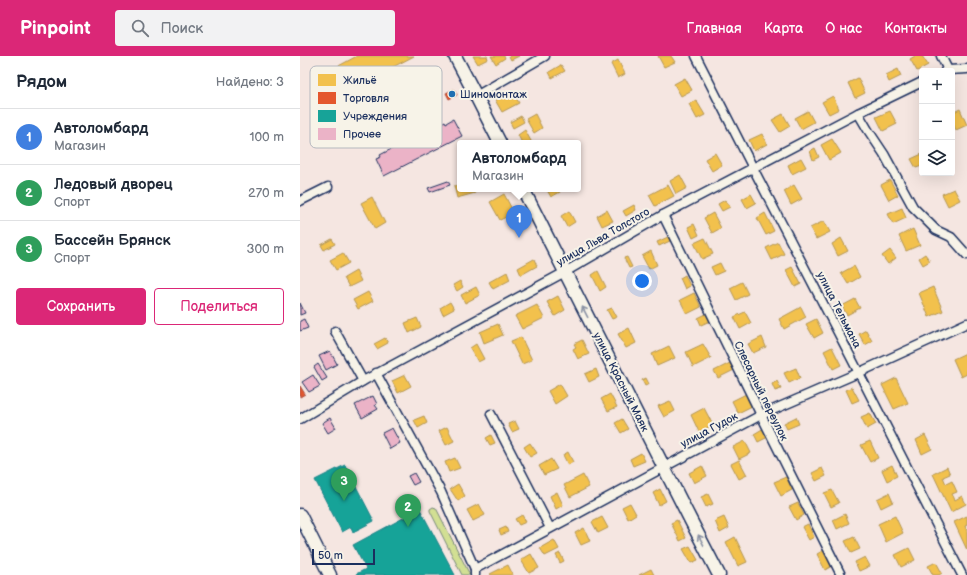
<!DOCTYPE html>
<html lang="ru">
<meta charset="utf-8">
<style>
body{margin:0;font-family:"Balsamiq Sans",sans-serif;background:#f2f2f3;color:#1f2937}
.controls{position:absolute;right:12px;top:12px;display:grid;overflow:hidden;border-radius:4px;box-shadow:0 4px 16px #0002}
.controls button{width:36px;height:36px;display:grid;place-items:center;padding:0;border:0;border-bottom:1px solid #e0e1e3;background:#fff;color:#1f2937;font:20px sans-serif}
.scale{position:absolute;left:12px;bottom:10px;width:63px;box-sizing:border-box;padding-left:4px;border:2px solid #1b2f5e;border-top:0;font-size:11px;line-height:14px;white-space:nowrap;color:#1b2f5e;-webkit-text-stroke:3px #f7f3e8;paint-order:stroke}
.you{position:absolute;left:342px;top:225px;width:14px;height:14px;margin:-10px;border:3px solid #fff;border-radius:50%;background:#1a73e8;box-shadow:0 0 0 6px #1a73e833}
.badge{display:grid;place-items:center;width:26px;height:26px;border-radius:50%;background:#db2777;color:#fff;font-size:13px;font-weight:700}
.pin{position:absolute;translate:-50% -33px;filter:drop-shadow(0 1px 2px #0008)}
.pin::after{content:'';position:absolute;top:21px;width:14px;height:12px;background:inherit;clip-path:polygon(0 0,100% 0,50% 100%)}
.popup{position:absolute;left:157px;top:84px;width:124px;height:52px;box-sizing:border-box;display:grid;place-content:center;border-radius:4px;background:#fff;filter:drop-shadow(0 1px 3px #0005);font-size:13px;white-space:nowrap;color:#747a83}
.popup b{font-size:15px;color:#1f2937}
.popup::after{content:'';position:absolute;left:50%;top:100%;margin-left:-8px;border:8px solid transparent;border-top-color:#fff}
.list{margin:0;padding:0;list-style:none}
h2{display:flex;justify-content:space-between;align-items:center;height:52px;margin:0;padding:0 16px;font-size:17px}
h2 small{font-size:13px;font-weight:400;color:#747a83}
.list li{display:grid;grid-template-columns:26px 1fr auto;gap:12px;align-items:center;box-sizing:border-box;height:56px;padding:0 16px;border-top:1px solid #e0e1e3}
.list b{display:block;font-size:15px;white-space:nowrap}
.list p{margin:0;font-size:13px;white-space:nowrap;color:#747a83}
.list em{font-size:13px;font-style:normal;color:#747a83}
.actions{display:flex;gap:8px;padding:12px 16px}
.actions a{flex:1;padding:9px 0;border:1px solid #db2777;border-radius:4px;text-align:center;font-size:14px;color:#db2777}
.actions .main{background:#db2777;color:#fff}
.icon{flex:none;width:22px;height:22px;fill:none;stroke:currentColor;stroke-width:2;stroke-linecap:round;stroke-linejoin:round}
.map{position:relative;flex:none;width:667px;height:519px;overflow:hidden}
header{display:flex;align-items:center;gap:24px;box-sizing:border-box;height:56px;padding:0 20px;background:#db2777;color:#fff}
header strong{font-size:19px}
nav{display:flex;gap:22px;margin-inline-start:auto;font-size:14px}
.search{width:280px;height:36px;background:#f2f2f3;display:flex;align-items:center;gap:10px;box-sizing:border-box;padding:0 14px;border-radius:4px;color:#747a83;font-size:15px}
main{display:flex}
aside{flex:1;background:#fff}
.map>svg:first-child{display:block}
</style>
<header>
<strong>Pinpoint</strong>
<div class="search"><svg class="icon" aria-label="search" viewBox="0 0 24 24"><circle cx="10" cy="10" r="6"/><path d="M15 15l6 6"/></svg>Поиск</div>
<nav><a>Главная</a><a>Карта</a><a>О нас</a><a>Контакты</a></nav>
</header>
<main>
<aside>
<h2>Рядом<small>Найдено: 3</small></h2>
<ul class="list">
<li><span class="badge" style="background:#3f7fe0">1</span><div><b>Автоломбард</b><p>Магазин</p></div><em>100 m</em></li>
<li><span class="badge" style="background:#2e9e5b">2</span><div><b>Ледовый дворец</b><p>Спорт</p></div><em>270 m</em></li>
<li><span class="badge" style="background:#2e9e5b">3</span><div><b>Бассейн Брянск</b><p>Спорт</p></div><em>300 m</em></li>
</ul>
<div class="actions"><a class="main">Сохранить</a><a>Поделиться</a></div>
</aside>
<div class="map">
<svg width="667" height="519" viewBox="0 0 667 519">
<rect width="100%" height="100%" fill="#f5e6e1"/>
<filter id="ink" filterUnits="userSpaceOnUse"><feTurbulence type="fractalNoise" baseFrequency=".025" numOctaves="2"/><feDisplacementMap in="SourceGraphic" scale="8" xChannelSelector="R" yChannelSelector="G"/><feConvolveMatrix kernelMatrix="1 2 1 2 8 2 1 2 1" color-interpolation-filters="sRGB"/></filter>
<g filter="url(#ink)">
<path fill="#d2df93" stroke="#768778" d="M133 451 136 452 170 519H162L130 455V453Z"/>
<g fill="#f2c14e" stroke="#b29553">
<path d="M57 0H114L34 42 22 19Z"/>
<path d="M173 0H187L188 3 178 8Z"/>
<path d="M191 0H204L205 2 196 8Z"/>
<path d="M209 0H219L211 4Z"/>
<path d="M358 0H371L375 6 364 11Z"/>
<path d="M615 0H622L628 9 617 15 610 3Z"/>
<path d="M318 4 325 18 318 22 311 8Z"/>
<path d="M261 9 265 15 252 22 249 16Z"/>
<path d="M598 13 601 20 589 26 586 19Z"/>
<path d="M385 22 392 34 381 40 374 28Z"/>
<path d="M558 22 565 37 555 42 548 27Z"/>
<path d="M115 31 124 48 111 55 102 38Z"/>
<path d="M212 34 219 47 202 56 195 44Z"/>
<path d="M533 40 539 53 529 58 522 46Z"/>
<path d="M396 44 405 59 397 63 389 48Z"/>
<path d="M660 53 667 69 656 74 652 65V57Z"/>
<path d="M508 55 514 66 501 73 495 62Z"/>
<path d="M590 55 597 68 583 75 576 61Z"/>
<path d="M235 58 242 72 234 77 226 63Z"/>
<path d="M483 58 490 70 480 76 472 64Z"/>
<path d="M221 60 224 66 213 72 210 66Z"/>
<path d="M225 74 232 87H222L218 79Z"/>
<path d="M462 78 467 88 454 95 449 84Z"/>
<path d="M532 83 541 97 529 104 521 89Z"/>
<path d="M515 92 519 101 513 104 510 95Z"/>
<path d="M415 97 422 109 412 115 405 103Z"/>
<path d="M622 98V110L616 112 611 103Z"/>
<path d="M501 102 506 111 492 118 488 109Z"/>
<path d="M380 119 387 132 376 138 370 125Z"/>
<path d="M590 124 598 139 589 144 581 129Z"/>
<path d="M160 129V133H174L175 137 157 142 154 130Z"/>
<path d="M368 129 374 140 355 150 349 139Z"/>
<path d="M494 129 502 143 491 149 484 135Z"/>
<path d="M249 133H259L260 136 251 141 247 134Z"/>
<path d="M654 133 660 144 648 150 642 138Z"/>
<path d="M204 138 214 157 200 164 190 146Z"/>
<path d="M451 138 456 147 447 152 442 143Z"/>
<path d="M72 141 85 167 75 173 61 147Z"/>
<path d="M425 144 430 151 422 155 418 148Z"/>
<path d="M334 149 336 154 326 160 323 155Z"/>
<path d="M602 152 606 162 593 168 588 158Z"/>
<path d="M307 154 313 165 302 170 297 160Z"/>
<path d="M269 155 275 166 267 171 261 160Z"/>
<path d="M413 157 421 172 412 177 404 162Z"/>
<path d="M465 157 474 175 466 179 457 162Z"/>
<path d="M524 165 530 176 516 183 510 172Z"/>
<path d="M394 168 399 179 393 182 388 171Z"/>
<path d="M613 173 620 189 606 195 599 180Z"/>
<path d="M368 181 370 185 359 190 357 186Z"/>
<path d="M405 182 413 198 402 203 394 187Z"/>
<path d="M541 182 548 195 538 200 532 188Z"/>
<path d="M32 183 35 188 24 194 21 189Z"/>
<path d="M478 186 484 198 472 204 466 192Z"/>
<path d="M590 194 596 202 588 208 582 200Z"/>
<path d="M351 195 357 209 349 213 342 200Z"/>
<path d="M43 197 49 207 36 214 30 204Z"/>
<path d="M625 198 630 205 623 209 619 202Z"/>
<path d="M327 201 332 211 329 212 324 202Z"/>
<path d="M234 203 237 210 221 219 218 212Z"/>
<path d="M420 207 424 215 415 219 411 211Z"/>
<path d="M554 210 560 221 548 228 541 217Z"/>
<path d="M492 211 501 228 495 231 486 214Z"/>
<path d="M56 215 61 225 49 231 44 222Z"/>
<path d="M298 215 306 231 300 235 292 219Z"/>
<path d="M207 216 210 224 193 233 189 226Z"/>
<path d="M385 219 390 230 385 233 380 222Z"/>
<path d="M160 225 163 231 157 235 153 229Z"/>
<path d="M442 226 448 238 436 244 430 232Z"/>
<path d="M176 231 180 239 165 247 161 239Z"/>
<path d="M633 231 643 255 629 261 619 237Z"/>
<path d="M68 236 73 245 58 253 53 244Z"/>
<path d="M394 237 401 251 387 258 380 244Z"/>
<path d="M258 240 265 254 255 260 247 246Z"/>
<path d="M555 243 560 252 547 259 542 250Z"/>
<path d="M150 246 154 253 143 259 140 252Z"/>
<path d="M237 249 244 262 222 273 215 260Z"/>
<path d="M501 251 506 261 484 273 479 263Z"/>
<path d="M312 252 317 261 312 263 307 254Z"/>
<path d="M445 256 451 267 440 273 434 261Z"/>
<path d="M406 258 410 265 401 269 398 262Z"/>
<path d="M117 262 121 271 109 277 105 267Z"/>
<path d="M516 263 523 277 514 282 506 268Z"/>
<path d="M198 268 203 279 184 287 180 276Z"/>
<path d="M329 272 336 287 326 292 318 278Z"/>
<path d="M566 274 572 285 565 289 559 278Z"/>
<path d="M221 281 232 304 222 308 211 285Z"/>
<path d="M462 281 466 291 453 297 448 288Z"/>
<path d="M85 282 88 287 77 293 74 288Z"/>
<path d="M282 284 289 298 278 303 273 293 276 291 274 288Z"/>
<path d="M176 288 184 303 178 306 170 292Z"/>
<path d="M403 288 411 302 393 311 386 296Z"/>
<path d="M369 290 375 302 357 310 352 298Z"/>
<path d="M532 291 541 309 533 313 524 295Z"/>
<path d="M666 297 667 300V318L661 321 653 303Z"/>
<path d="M430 307 434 314 418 322 414 315Z"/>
<path d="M496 312 500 322 489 327 484 317Z"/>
<path d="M296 313 299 321 289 326 285 318Z"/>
<path d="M105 319 111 330 98 337 92 325Z"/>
<path d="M346 322 349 328 345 330 342 324Z"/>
<path d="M596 322 608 347 594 353 582 329Z"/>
<path d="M477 325 481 333 475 335 472 328Z"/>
<path d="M260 328 267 340 255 348 248 335Z"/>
<path d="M552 331 559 344 552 347 546 334Z"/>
<path d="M310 338 317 351 308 355 301 343Z"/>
<path d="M446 338 452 350 438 357 432 345Z"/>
<path d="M370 345 375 355 364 361 358 350Z"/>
<path d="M404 352 413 369 399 376 391 359Z"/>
<path d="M570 357 576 368 567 373 561 361Z"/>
<path d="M124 360 127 367 118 372 114 364Z"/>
<path d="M496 361 499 368 487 373 484 367Z"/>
<path d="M322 363 328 373 321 377 315 367Z"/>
<path d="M215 365 219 373 212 376 208 368Z"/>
<path d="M147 371 154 385 146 389 139 375Z"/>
<path d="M464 372 468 381 458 386 454 378Z"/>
<path d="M191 379 195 387 190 389 186 382Z"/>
<path d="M625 379 632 393 622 398 616 384Z"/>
<path d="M445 385 451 397 439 403 433 391Z"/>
<path d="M570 385 578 402 570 406 561 389Z"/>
<path d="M230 387 237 397 230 401 224 391Z"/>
<path d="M268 396 273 406 268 409 263 399Z"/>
<path d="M341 397 345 405 333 410 330 403Z"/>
<path d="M155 402 160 412 149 416 145 406Z"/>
<path d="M251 403 257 413 244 419 239 410Z"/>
<path d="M439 404 447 419 439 423 431 408Z"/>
<path d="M592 409 597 420 587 425 582 414Z"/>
<path d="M402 410 407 420 394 427 389 417Z"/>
<path d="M647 411 650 418 643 421 646 428 652 425 657 436 652 438 655 444 662 440 666 448 651 456 633 418Z"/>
<path d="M522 412 526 420 516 425 512 417Z"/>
<path d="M283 419 289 431 270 441 264 429Z"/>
<path d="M486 421 492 434 481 440 474 426Z"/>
<path d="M158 428 165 440 158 445 150 433Z"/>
<path d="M360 433 366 445 359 449 353 437Z"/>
<path d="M532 434 539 447 531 451 524 437Z"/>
<path d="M257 436 263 449 256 453 250 440Z"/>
<path d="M589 437 593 446 581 452 577 443Z"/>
<path d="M408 438 413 448 406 451 401 441Z"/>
<path d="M330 447 336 458 328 463 322 451Z"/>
<path d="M498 447 504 459 496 464 489 451Z"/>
<path d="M179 448 185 459 173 465 167 454Z"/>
<path d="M545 458 549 467 537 473 533 464Z"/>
<path d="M222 459 226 466 219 469 215 463Z"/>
<path d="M595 460 603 477 586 486 578 468Z"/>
<path d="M667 460V469L665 470 667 475V494L654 466Z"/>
<path d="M302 461 308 472 298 477 292 466Z"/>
<path d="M424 461 429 472 420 477 415 465Z"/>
<path d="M377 464 386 482 380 485 371 467Z"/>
<path d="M508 468 514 481 509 484 502 471Z"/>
<path d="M206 471 208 476 201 479 199 474Z"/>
<path d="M284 472 290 485 281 489 275 477Z"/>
<path d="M435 481 447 506 438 510 426 486Z"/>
<path d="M554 481 560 493 551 497 545 485Z"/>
<path d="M254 484 259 493 245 500 240 492Z"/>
<path d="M390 490 398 504 391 507 383 493Z"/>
<path d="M609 492 615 504 601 511 595 499Z"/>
<path d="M524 494 532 510 525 514 517 498Z"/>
<path d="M260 497 264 505 260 507 256 499Z"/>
<path d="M231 498 239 512 229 517 221 504Z"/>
<path d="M565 501 570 510 559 515 555 506Z"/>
<path d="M636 506 642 517 639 519H633L628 510Z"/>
<path d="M208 509 213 519H191L190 518Z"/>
<path d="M351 513 354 519H339Z"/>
</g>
<g fill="#e4572e" stroke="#a84b3c">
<path d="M154 33 157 39 149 43 146 37Z"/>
<path d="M0 330 5 338 0 341Z"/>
</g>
<g fill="#17a398" stroke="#188087">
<path d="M45 409 74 465 53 476 51 471 42 476 15 424Z"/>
<path d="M120 453 155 519H56V518L66 513 53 489Z"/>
</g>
<g fill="#ebb3c7" stroke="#1b2f5e">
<path d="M153 63 162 80 84 120 76 103 81 101 80 99 145 65 146 67Z"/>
<path d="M148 125 150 129 130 136 128 132Z"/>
<path d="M0 247 5 257 0 259Z"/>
<path d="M4 263 8 272 0 275V265Z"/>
<path d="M30 295 37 308 26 314 19 300Z"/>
<path d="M18 308 27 322 22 325 14 311Z"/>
<path d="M13 319 20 330 9 336 2 326Z"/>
<path d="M73 340 77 348 75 349 78 353 62 362 55 349Z"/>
<path d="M30 362 36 372 28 377 22 367Z"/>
<path d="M92 372 100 387 90 393 82 377Z"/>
<path d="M114 417 119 426 113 429 108 420Z"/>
</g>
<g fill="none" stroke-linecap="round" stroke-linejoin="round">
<g stroke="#1b2f5e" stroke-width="11">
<g id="minor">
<path d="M396 0 453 112 559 317 662 519"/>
<path d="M641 0 648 14"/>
<path d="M645 15 648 14 667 13"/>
<path d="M176 40 245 0"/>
<path d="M558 57 568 74 584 98 613 151 636 174 651 181 667 199"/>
<path d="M0 145 28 131"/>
<path d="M363 159 461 359 541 519"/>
<path d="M35 275 63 325"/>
<path d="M76 317 141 436 175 513"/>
<path d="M191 358 250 472"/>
<path d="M0 363 63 325 265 216 363 159 558 57 622 26"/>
<path d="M175 519V513L461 359 558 317 667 267"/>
</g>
</g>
<g stroke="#1b2f5e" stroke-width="15">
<g id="primary">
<path d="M155 0 176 40 200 87"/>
<path d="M223 133 390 463 419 519"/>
<path d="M0 459 30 519"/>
</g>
</g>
<use href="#minor" stroke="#f7f3e8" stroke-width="8"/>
<use href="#primary" stroke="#f7f3e8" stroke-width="12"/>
</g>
<defs><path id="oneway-shaft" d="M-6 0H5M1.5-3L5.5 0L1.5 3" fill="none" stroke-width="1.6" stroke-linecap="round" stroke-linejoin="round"/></defs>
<g stroke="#8991a3">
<use href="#oneway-shaft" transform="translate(285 256) rotate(-117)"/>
<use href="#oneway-shaft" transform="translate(401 484) rotate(-118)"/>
</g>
</g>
<circle fill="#1f6fb2" stroke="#f7f3e8" stroke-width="1.5" cx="152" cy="38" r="4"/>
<g text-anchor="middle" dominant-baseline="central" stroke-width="4" stroke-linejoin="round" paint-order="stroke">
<g font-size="11" fill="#1b2f5e" stroke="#f7f3e8" text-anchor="start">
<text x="160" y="38">Шиномонтаж</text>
</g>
<g font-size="11" fill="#1b2f5e" stroke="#f7f3e8">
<text transform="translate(303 181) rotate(-30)">улица Льва Толстого</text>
<text transform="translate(539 254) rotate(63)">улица Тельмана</text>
<text transform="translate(321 326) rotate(63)">улица Красный Маяк</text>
<text transform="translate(461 335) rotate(64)">Слесарный переулок</text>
<text transform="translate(409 374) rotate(-28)">улица Гудок</text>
</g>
</g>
<rect x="10" y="10" width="132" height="82" rx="6" fill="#f7f3e8" stroke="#b5b8bf" stroke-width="1"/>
<rect x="18" y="18" width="18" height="12" fill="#f2c14e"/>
<rect x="18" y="36" width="18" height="12" fill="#e4572e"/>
<rect x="18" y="54" width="18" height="12" fill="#17a398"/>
<rect x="18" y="72" width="18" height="12" fill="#ebb3c7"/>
<g font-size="11" fill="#1b2f5e">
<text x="43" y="28">Жильё</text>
<text x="43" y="46">Торговля</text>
<text x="43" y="64">Учреждения</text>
<text x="43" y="82">Прочее</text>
</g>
</svg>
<div class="controls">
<button>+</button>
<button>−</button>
<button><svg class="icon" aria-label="layers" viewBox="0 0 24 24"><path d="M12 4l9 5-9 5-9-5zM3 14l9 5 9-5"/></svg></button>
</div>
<div class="scale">50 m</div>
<div class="you"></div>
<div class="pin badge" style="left:219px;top:182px;background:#3f7fe0">1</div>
<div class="popup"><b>Автоломбард</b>Магазин</div>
<div class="pin badge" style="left:108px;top:471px;background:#2e9e5b">2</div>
<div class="pin badge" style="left:44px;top:445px;background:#2e9e5b">3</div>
</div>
</main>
